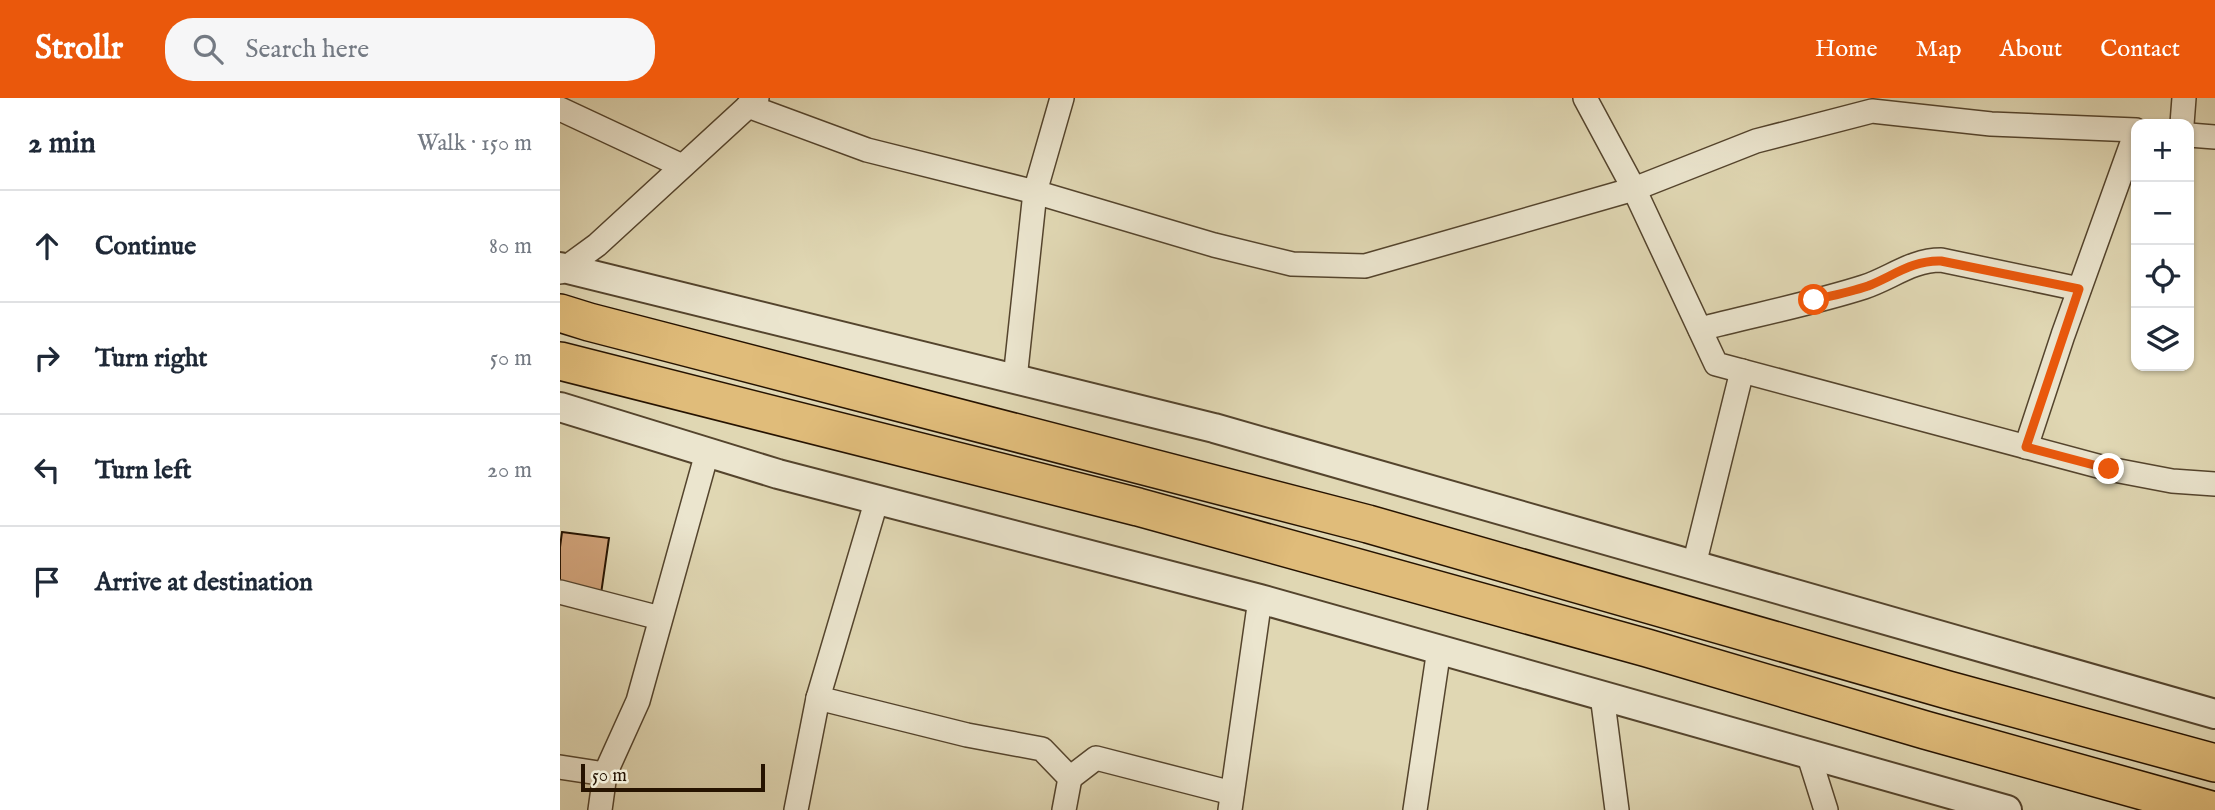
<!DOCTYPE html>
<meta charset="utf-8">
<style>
body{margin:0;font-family:"IM FELL English",serif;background:#f6f6f7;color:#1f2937}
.controls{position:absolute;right:21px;top:21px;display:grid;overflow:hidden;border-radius:14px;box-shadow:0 2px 5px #0004}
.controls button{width:63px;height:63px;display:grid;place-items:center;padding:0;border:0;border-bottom:2px solid #e0e1e3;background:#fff;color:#1f2937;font:35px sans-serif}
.scale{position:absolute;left:21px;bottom:18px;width:184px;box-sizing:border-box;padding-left:7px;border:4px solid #261300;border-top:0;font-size:19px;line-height:24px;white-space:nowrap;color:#261300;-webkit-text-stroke:5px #ebe5ce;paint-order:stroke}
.stop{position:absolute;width:21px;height:21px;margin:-16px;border:5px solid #ea580c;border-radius:50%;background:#fff}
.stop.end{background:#ea580c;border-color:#fff;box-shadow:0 2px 7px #0008}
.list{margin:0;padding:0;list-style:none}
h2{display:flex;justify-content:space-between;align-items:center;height:91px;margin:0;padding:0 28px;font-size:30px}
h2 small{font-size:23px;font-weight:400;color:#747a83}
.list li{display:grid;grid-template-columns:46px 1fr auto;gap:21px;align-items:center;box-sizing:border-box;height:112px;padding:0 28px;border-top:2px solid #e0e1e3}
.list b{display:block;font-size:26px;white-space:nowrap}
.list em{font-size:23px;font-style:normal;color:#747a83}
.icon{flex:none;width:38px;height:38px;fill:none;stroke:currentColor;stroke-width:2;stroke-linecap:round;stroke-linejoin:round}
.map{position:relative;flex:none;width:1655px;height:712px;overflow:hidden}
header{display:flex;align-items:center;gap:42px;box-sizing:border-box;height:98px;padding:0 35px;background:#ea580c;color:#fff}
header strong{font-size:33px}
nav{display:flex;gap:38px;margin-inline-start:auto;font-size:24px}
.search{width:490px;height:63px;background:#f6f6f7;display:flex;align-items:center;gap:18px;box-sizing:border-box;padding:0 24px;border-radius:28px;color:#747a83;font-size:26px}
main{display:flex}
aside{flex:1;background:#fff}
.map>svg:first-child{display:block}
</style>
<header>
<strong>Strollr</strong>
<div class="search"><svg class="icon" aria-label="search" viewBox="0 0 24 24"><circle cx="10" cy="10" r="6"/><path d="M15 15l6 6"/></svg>Search here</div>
<nav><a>Home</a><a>Map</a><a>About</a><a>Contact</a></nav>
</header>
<main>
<aside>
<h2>2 min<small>Walk · 150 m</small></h2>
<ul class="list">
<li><svg class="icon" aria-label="ahead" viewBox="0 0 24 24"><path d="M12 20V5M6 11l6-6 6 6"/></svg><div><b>Continue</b></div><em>80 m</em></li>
<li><svg class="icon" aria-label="right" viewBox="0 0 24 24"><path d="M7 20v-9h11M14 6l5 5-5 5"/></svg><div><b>Turn right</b></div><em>50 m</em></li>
<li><svg class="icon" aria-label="left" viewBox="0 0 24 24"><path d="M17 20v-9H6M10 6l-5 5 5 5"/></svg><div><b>Turn left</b></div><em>20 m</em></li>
<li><svg class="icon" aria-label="arrive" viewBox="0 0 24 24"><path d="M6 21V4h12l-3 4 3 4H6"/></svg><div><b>Arrive at destination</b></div></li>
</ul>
</aside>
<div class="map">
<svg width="1655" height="712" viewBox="0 0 1655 712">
<rect width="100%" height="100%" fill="#e0d7b3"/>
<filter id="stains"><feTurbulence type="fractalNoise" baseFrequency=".00286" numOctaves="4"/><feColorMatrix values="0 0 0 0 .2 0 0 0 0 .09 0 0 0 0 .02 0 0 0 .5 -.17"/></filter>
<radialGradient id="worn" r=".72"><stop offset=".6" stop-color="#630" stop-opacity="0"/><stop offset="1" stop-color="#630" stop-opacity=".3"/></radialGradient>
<path fill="#d0a279" stroke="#261300" stroke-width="2" d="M2 434 49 440 41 496 0 491V449Z"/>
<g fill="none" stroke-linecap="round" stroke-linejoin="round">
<g stroke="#54442d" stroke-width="26">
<g id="minor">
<path d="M1025 0 1074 91 1156 266 1549 371 1612 383 1655 386"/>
<path d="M188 8 307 52 475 94 654 147 732 166 805 168 1074 91 1196 43 1312 13 1431 26 1576 32"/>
<path d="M0 11 122 68"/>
<path d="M1622 26 1624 0"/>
<path d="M1629 37 1655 39"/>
<path d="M0 174 37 147 197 0"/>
<path d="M1140 231C1194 217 1251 206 1304 189 1331 180 1352 162 1381 162L1519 191"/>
<path d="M455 281 475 94 502 0"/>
<path d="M1466 349 1503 237 1576 34"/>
<path d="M317 401 258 600 407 637 482 651 510 680 504 712"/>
<path d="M1134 467 1182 273"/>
<path d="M0 494 100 520"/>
<path d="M1042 597 1057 712"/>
<path d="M1248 655 1266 712"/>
<path d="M0 669 45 676 78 603 147 355"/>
<path d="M510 680 536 660 672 695"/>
<path d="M40 712 45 676"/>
<path d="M236 712 258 600"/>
<path d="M670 712 700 501"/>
<path d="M855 712 879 551"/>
</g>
</g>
<g stroke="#54442d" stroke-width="32">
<g id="tertiary">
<path d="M0 169 654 330 1655 616"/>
<path d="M0 309 218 376 700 501 1447 712"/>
</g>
</g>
<g stroke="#261300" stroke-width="40">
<g id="trunk">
<path d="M0 215 29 224 808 426 1388 592 1655 665"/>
<path d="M0 263 578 409 1087 550 1365 632 1651 712"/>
</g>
</g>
<use href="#minor" stroke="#ebe5ce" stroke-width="23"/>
<use href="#tertiary" stroke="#ebe5ce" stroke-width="28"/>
<use href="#trunk" stroke="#e0bc7a" stroke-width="37"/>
</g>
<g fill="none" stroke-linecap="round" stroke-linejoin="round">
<path stroke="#ea580c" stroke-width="9" d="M1254 202C1271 198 1290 194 1308 188 1333 178 1353 162 1381 163L1519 191 1466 349 1549 371"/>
</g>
<rect width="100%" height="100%" filter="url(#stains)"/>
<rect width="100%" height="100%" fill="url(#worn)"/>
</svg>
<div class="controls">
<button>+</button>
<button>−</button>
<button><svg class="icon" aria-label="locate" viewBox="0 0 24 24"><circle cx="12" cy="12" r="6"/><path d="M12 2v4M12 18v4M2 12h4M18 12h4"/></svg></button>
<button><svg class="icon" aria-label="layers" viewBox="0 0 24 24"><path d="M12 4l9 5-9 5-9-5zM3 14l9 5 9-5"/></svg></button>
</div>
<div class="scale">50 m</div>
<div class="stop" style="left:1254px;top:202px"></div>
<div class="stop end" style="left:1549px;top:371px"></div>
</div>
</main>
